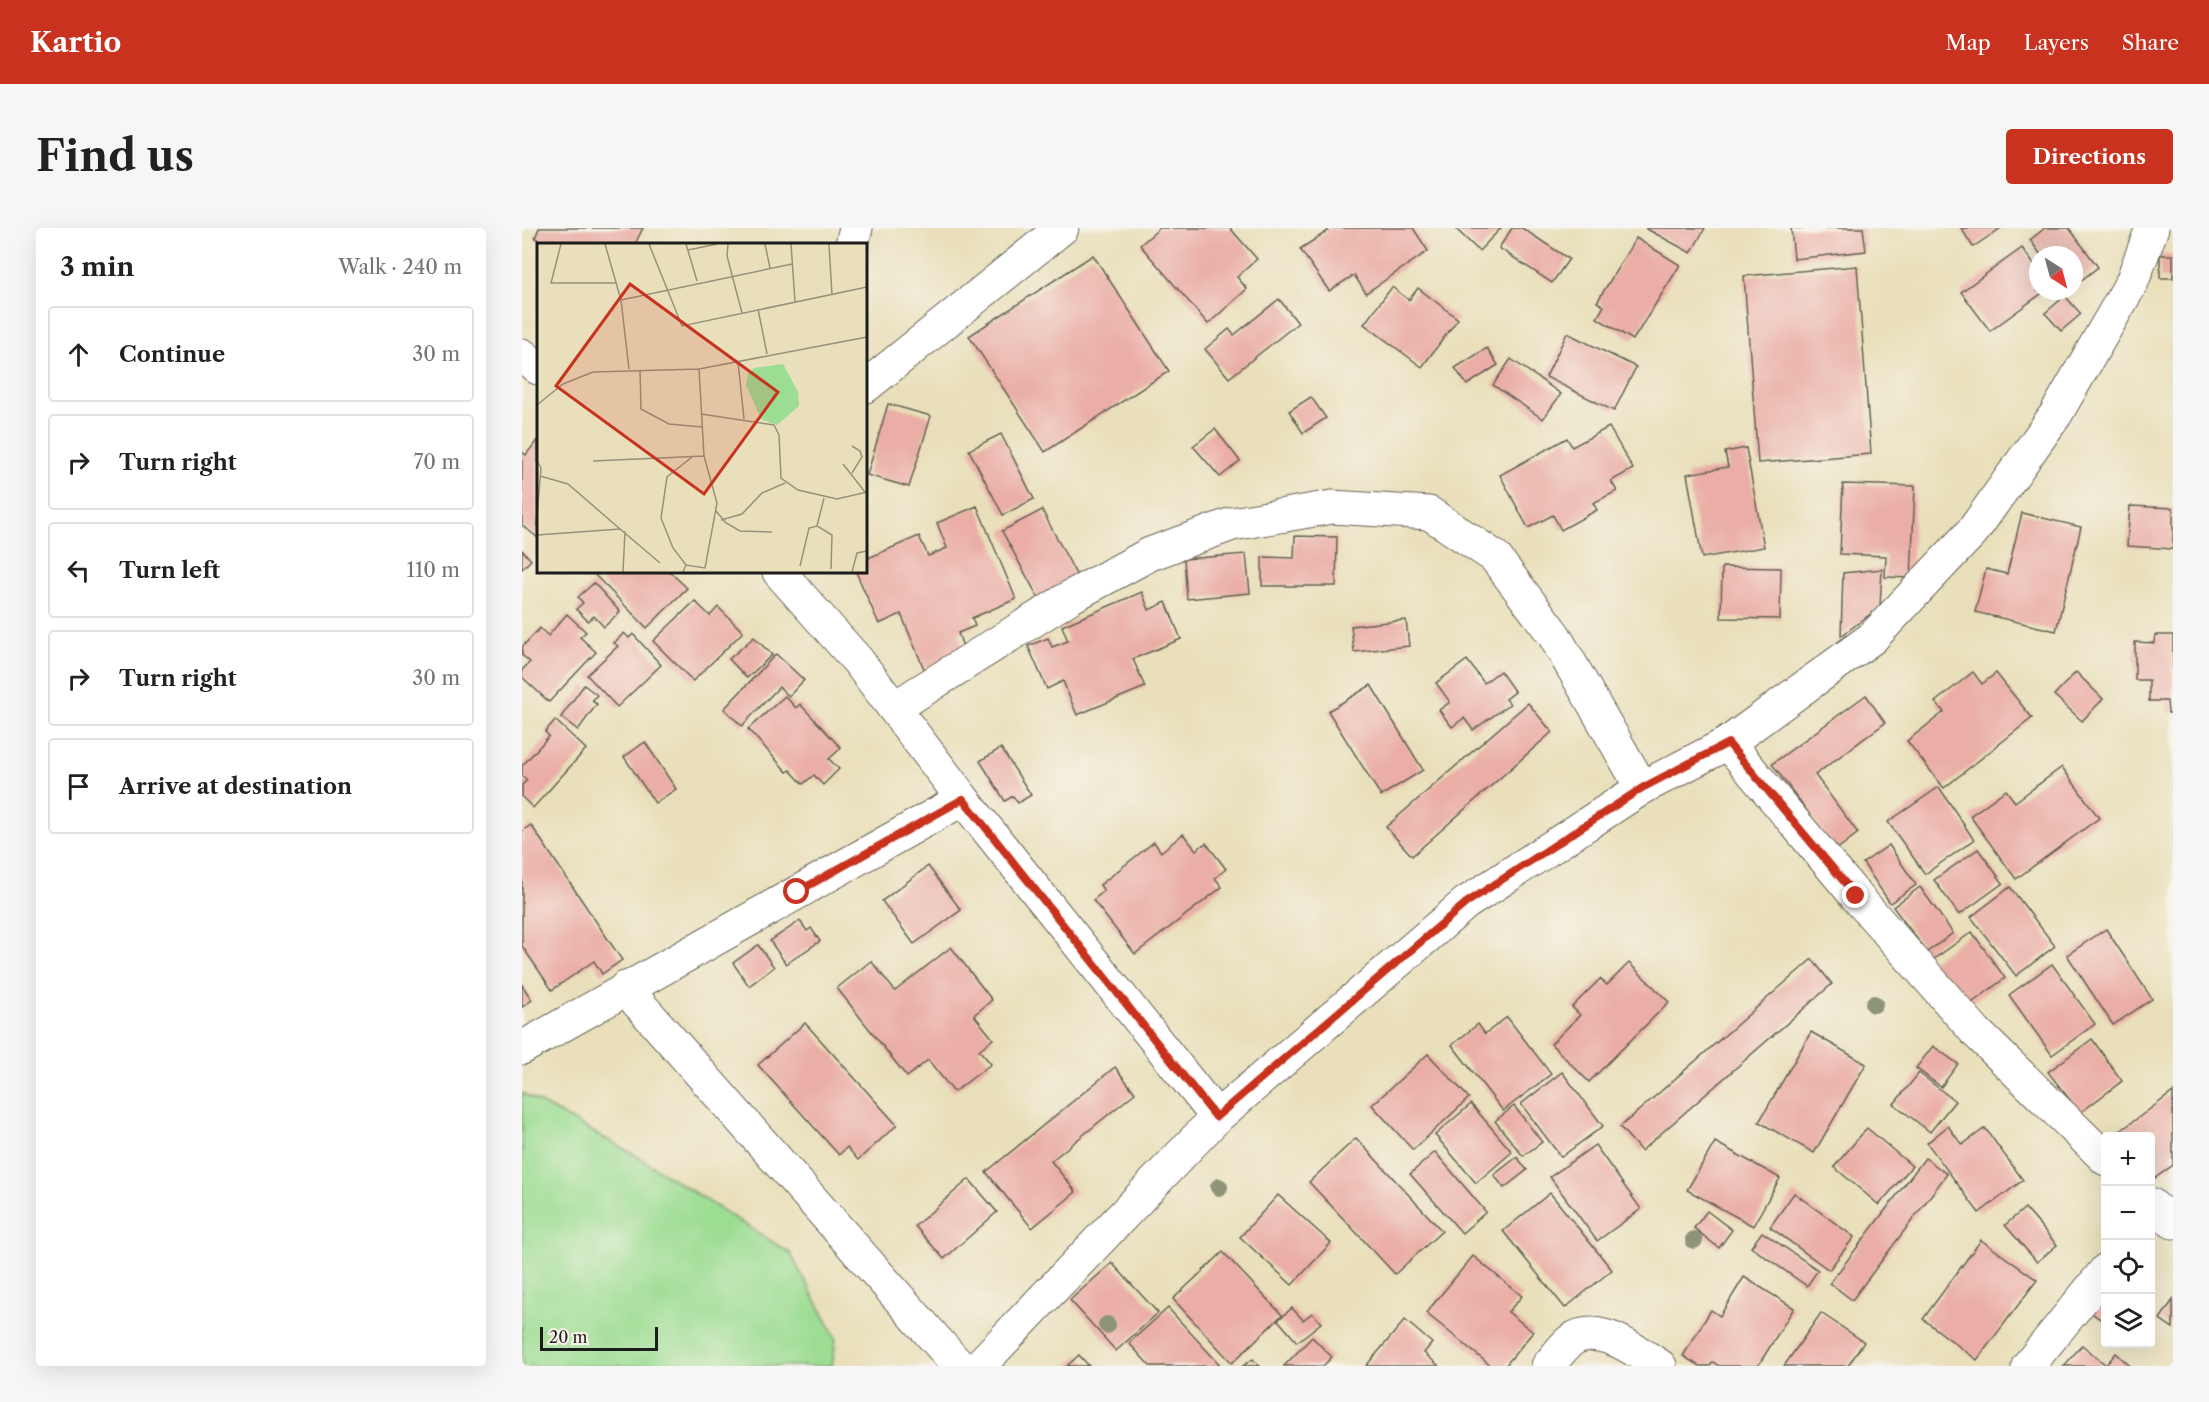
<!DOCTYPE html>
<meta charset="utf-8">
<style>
body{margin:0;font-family:"Libre Caslon Text",serif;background:#f6f6f6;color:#202124}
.controls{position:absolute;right:18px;bottom:18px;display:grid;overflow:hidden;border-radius:6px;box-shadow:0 6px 24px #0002}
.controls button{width:54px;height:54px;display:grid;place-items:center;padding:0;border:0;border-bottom:2px solid #e0e0e0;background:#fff;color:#202124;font:30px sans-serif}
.compass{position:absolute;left:1507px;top:18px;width:54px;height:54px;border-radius:50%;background:#fff;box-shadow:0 6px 24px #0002;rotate:144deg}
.scale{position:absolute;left:18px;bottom:15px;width:118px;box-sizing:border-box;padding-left:6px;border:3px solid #1c1c1c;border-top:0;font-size:16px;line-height:21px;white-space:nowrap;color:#1c1c1c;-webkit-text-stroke:4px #f7f3e8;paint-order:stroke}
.stop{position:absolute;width:18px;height:18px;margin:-14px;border:4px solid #c8321e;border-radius:50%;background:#fff}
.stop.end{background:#c8321e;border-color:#fff;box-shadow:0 2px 6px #0008}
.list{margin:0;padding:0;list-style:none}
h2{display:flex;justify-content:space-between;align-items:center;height:78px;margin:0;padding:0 24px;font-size:26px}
h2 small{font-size:20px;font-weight:400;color:#757577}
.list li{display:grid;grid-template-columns:39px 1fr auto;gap:18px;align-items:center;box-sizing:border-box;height:96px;margin:0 12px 12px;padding:0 12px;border:2px solid #e0e0e0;border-radius:6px}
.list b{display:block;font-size:22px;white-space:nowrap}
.list em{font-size:20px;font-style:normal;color:#757577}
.icon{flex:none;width:33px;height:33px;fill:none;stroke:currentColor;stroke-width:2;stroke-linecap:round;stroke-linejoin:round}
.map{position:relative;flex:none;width:1651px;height:1138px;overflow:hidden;border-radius:6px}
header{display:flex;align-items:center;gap:36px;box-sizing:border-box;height:84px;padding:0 30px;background:#c8321e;color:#fff}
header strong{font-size:28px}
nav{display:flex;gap:33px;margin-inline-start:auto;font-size:21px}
.intro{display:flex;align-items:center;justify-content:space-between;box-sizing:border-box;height:144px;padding:0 36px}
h1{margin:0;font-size:42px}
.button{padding:15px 27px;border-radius:6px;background:#c8321e;color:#fff;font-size:21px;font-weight:700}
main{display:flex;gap:36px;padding:0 36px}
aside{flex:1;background:#fff;border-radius:6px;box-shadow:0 6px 24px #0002}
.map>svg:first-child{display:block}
</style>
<header>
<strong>Kartio</strong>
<nav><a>Map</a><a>Layers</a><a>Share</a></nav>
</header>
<div class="intro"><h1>Find us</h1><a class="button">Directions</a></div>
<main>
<aside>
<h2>3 min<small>Walk · 240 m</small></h2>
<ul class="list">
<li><svg class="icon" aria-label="ahead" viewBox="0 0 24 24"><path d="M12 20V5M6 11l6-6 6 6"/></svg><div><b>Continue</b></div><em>30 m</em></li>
<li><svg class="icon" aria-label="right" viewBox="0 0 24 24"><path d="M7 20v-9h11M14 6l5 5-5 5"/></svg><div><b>Turn right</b></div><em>70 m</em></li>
<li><svg class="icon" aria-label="left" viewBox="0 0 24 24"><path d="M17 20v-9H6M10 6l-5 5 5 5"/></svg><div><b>Turn left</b></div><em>110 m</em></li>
<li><svg class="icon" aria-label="right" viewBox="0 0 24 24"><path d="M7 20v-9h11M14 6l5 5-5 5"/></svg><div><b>Turn right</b></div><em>30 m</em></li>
<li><svg class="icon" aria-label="arrive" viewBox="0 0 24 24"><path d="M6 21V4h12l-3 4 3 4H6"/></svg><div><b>Arrive at destination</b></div></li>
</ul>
</aside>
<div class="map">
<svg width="1651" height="1138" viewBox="0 0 1651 1138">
<rect width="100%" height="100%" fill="#f7f3e8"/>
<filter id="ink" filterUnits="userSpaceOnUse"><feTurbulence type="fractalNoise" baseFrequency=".0167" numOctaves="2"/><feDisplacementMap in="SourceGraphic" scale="12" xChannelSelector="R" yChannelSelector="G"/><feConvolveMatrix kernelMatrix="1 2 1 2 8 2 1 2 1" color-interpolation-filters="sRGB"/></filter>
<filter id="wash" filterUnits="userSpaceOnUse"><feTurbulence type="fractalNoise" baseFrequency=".008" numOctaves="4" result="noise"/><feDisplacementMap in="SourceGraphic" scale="24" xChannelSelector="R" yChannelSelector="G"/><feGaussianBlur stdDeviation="1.35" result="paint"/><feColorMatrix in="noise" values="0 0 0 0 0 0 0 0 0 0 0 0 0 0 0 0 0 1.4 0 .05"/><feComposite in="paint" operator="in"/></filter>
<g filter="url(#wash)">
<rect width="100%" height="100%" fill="#e9dfba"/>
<path fill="#9cdd93" stroke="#5c7c58" stroke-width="1.5" d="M0 865 113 927 268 1025 314 1110 310 1138H0Z"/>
<g id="blocks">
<g fill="#eaaea6">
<path d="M17 0H121L113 16H26L13 10Z"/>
<path d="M638 0H708L735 31 715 49 725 61 686 96 618 17Z"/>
<path d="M805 0H891L906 23 844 65 832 47 807 63 778 21 806 3Z"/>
<path d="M937 0H979L957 23 935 2Z"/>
<path d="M990 0H1000L1047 31 1030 55 977 20Z"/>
<path d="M1123 0H1183L1169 25Z"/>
<path d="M1269 0H1341L1344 23 1272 31Z"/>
<path d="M1439 0H1479L1451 19Z"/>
<path d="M1523 0H1547L1576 39 1552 58V27H1519L1508 12Z"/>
<path d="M1114 10 1158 37 1111 112 1075 90 1082 78 1075 74Z"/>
<path d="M1500 20 1516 42V63H1523L1468 103 1439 64Z"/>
<path d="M571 27 647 143 523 224 447 108Z"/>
<rect x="1638" y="27" width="13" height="23"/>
<path d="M1335 38 1349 226 1236 235 1222 48Z"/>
<path d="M870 59 887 72 896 60 936 91 900 139 842 96Z"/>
<path d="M1543 68 1559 86 1539 103 1523 85Z"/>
<path d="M757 71 776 95 707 150 683 121 707 101 712 107Z"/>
<path d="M1045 105 1114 139 1092 183 1024 149Z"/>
<path d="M965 120 976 137 945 157 933 140Z"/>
<path d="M989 131 1039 166 1021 191 971 157Z"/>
<path d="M789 169 804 190 781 205 767 183Z"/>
<path d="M366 176 409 188 387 259 345 247Z"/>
<path d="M1087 199 1111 241 1089 253 1095 263 1071 275 1075 282 1039 302 1031 287 1006 300 978 247 1045 210 1050 219Z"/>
<path d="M693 201 718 233 698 249 671 218Z"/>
<path d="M479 206 512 271 481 287 447 222Z"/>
<path d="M16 211V310L0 297V224L4 227Z"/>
<path d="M1224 220 1242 319 1180 330 1165 246 1206 239 1203 224Z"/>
<path d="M1321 256 1393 258 1389 350 1363 349 1364 328 1318 326Z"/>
<path d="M455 278 494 371 450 390 453 398 436 405 443 424 402 441 379 386 357 396 334 344H344V331L397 308 406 328 425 320 415 295Z"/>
<path d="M1608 278 1651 280V321L1605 318Z"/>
<path d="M520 282 556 350 517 371 480 303Z"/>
<path d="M1500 285 1559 299 1534 403 1453 384 1464 341 1485 346Z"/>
<path d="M773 308 815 309 814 358H740V329L772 330Z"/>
<path d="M0 322 9 332 0 341Z"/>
<path d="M724 326 728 365 665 371 662 331Z"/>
<path d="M1200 339 1259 340 1258 391 1199 390Z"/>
<path d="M1360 341 1358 379 1319 408 1321 345Z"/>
<path d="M70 344H148L165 360 125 400Z"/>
<path d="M72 355 98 384 82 399 72 388 66 393 54 381 61 375 56 369Z"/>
<path d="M620 364 627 382 644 374 659 411 611 431 623 459 555 487 541 453 525 461 506 418 526 410 530 419 546 413 540 398Z"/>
<path d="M173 373 188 388 196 379 221 404 171 453 131 413Z"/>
<path d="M45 386 64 404 58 409 74 424 27 474 0 449V442L8 434 0 427V419L18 400 26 408Z"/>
<path d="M884 392 887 418 832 424 829 398Z"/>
<path d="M102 405 107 410 111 406 139 437 95 479 65 447 96 418 92 415Z"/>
<path d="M1633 407H1651V485H1646L1645 473H1627V452H1613V414L1632 415Z"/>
<path d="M232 409 250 427 225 450 207 431Z"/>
<path d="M254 426 282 452 267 468 257 459 220 498 202 481Z"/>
<path d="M945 432 962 455 978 443 993 464 984 471 988 476 951 502 942 490 930 499 917 482 928 474 914 455Z"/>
<path d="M1451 444 1460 456 1474 445 1510 490 1422 560 1385 513 1422 484 1413 474Z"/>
<path d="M1554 444 1581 471 1560 493 1532 467Z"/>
<path d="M62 457 75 467 70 473 75 476 56 502 39 489Z"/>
<path d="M849 457 901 542 859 568 806 483Z"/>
<path d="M1344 467 1363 495 1293 547 1336 605 1314 622 1250 536Z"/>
<path d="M263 468 274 480 278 476 319 520 307 531 317 541 301 557 292 547 281 556 268 542 265 544 226 501Z"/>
<path d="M1006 475 1030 504 890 628 864 599Z"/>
<path d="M33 492 64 521 11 580 0 569V557L5 552 0 547V538L27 508 23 504Z"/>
<path d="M123 514 154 561 133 575 102 529Z"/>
<path d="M479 520 509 567 496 575 491 568 483 573 458 533Z"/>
<path d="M1540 539 1577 590 1494 651 1448 588 1484 562 1493 574Z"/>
<path d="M1417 559 1452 612 1403 646 1366 594Z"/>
<path d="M9 597 100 732 80 746 72 733 30 762 0 718V603Z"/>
<path d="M661 606 674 622 684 615 704 641 693 650 700 659 613 726 571 672 582 663 578 657 632 614 639 624Z"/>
<path d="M1367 617 1394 657 1368 675 1341 635Z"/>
<path d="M1456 621 1481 655 1437 687 1412 652Z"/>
<path d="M406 638 439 682 392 716 360 673Z"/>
<path d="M1398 659 1431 705 1405 724 1371 679Z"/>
<path d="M1488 659 1533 718 1494 748 1449 689Z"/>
<path d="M278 693 285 703 289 700 298 713 264 736 248 713Z"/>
<path d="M1584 701 1630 771 1591 797 1545 727Z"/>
<path d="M1450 704 1483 750 1439 783 1405 736Z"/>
<path d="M236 717 252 739 227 758 211 735Z"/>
<path d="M429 719 470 772 452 787 471 811 457 822 469 836 432 864 406 832 385 849 315 760 349 733 373 763Z"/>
<path d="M1290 731 1310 756 1119 923 1098 899Z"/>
<path d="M1107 735 1147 774 1067 854 1029 816 1058 787 1050 779 1078 751 1085 757Z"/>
<path d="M1530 736 1573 796 1530 827 1487 767Z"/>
<path d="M0 757 10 772 0 779Z"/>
<path d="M985 789 1029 846 981 883 930 817 956 796 963 806Z"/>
<path d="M283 795 375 897 336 932 325 919 317 927 236 837Z"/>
<path d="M1289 804 1344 836 1292 925 1237 894Z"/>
<path d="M1570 811 1600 853 1558 885 1526 844Z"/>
<path d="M1411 818 1436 836 1419 859 1394 840Z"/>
<path d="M906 826 947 870 891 922 850 877Z"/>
<path d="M593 839 613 865 529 933 554 964 510 1000 464 944Z"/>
<path d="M1040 844 1081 898 1039 929 999 876Z"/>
<path d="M1397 845 1433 873 1408 904 1372 876Z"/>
<path d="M1651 864V937L1633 950 1628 945V908H1601L1597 904Z"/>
<path d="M949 876 990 924 954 955 913 907Z"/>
<path d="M992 878 1020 914 1001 928 973 893Z"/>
<path d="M1426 898 1440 917 1463 900 1501 952 1457 985 1405 915Z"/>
<path d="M1345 900 1390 938 1357 977 1312 939Z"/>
<path d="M834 910 920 1003 873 1046 787 954Z"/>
<path d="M1193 914 1258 950 1231 998 1165 962Z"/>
<path d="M1073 917 1119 981 1075 1013 1028 949Z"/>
<path d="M913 924 964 984 940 1005 888 946Z"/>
<path d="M995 929 1005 942 982 960 972 947Z"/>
<path d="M1403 930 1425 946 1330 1072 1308 1055Z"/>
<path d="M447 951 475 984 422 1031 393 998Z"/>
<path d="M1028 965 1090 1042 1043 1080 981 1003Z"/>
<path d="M1272 965 1332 1009 1307 1042 1248 999Z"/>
<path d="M756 967 809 1015 770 1057 718 1009Z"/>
<path d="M1503 980 1535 1017 1515 1034 1483 997Z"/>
<path d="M1185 983 1210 1002 1197 1020 1172 1000Z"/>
<path d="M1240 1004 1296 1042 1285 1058 1229 1019Z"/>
<path d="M1459 1012 1515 1052 1455 1132 1401 1091Z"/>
<path d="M701 1024 760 1087 710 1135 651 1071Z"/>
<path d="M951 1028 1000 1068 986 1084 1011 1104 983 1138H969L904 1085Z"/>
<path d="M590 1035 636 1085 594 1123 548 1072Z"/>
<path d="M1222 1049 1272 1080 1236 1138H1197L1191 1134 1188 1138H1177L1161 1128 1189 1082 1198 1088Z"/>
<path d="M1584 1051V1095L1564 1081Z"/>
<path d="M1651 1072V1100L1638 1091Z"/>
<path d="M646 1080 699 1138H628L607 1115Z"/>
<path d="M770 1080 781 1092 790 1085 799 1095 775 1114 756 1092Z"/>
<path d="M1299 1085 1342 1114 1326 1138H1262Z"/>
<path d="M883 1092 910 1115 902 1125 917 1138H844Z"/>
<path d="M790 1109 810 1129 801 1138H762Z"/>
<path d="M1560 1117 1584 1137 1594 1125 1608 1138H1542Z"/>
<path d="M557 1127 567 1138H545Z"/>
<path d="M731 1131 737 1138H721Z"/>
</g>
</g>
</g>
<g filter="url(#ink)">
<use href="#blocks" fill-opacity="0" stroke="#646053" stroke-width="1.5"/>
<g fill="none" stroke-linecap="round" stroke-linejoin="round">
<g stroke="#646053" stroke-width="35">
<g id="minor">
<path d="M330 16 334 0"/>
<path d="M0 127 16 140"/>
<path d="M344 158 540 0"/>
<path d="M257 344 336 433 441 571 695 889"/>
<path d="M372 480 550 368 628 326 710 296 810 279 907 285 973 329 1032 407 1120 560"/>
<path d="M1206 515 1334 668 1454 804 1584 931"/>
<path d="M103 760 437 1138"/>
<path d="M0 820 441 571"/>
<path d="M1628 976 1651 994"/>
<path d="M457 1138 695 889 944 675 1120 560 1206 515 1350 410 1451 303 1534 186 1610 54 1630 0"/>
<path d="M1026 1138C1033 1130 1040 1120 1048 1113 1075 1092 1115 1124 1138 1138"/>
<path d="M1506 1138 1584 1042"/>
</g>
</g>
<use href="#minor" stroke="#fff" stroke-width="33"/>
</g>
<g fill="#8d9477">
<circle cx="1352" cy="776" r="9"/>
<circle cx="697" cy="959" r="9"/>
<circle cx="1172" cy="1012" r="9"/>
<circle cx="585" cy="1097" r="9"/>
</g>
</g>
<g fill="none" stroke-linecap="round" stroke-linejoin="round" filter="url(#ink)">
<path stroke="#c8321e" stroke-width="8" d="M275 664 441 571 694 889 944 675 1120 560 1206 515 1334 668"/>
</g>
<g transform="translate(15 15)">
<rect width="330" height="330" fill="#e9dfba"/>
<path d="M246 121 261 149 262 163 240 182 224 176 209 142 211 131 217 125Z" fill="#9cdd93"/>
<path fill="none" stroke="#97917b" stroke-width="1.5" d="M24 1 14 40H79M68 1 84 57 92 126M112 1 145 83 330 44M149 1 160 38M191 1 190 13 205 70M228 1 233 25M254 1 258 59M292 1 295 52M151 7 180 1M84 57 255 21M221 66 230 111M201 119 207 176M103 128 104 166 132 181 165 184M0 162 26 141 56 129 162 126 330 94M164 171 237 182 242 192 244 235 261 247 300 256 330 249M0 218 4 225 0 273M56 218 167 213M306 221 328 249M315 230 325 214 323 208 315 203M3 233 31 241 83 286M287 255 280 283 295 292 294 326M179 268 189 280 203 288 235 289M184 277 205 271 225 250 248 240M0 292 83 286 123 320M149 322 136 305 124 275 130 234 155 214M263 323 272 285 280 283M86 329 88 288M146 329 149 322 168 325 180 260 167 213 162 126M315 329 320 310 330 308"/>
<path fill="#c8321e" fill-opacity="0.15" stroke="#c8321e" stroke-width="3" d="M93 41 241 149 167 251 19 143Z"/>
<rect width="330" height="330" fill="none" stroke="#1c1c1c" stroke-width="3"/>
</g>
</svg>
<div class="controls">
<button>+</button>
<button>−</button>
<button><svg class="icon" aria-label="locate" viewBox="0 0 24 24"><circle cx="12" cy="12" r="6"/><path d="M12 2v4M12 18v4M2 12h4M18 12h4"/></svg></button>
<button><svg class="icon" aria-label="layers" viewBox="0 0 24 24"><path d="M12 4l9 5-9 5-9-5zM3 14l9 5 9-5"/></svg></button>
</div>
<svg class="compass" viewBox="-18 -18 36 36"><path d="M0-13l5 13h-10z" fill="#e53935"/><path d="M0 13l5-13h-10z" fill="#757577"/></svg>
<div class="scale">20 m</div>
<div class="stop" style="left:275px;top:664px"></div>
<div class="stop end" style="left:1334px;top:668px"></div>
</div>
</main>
